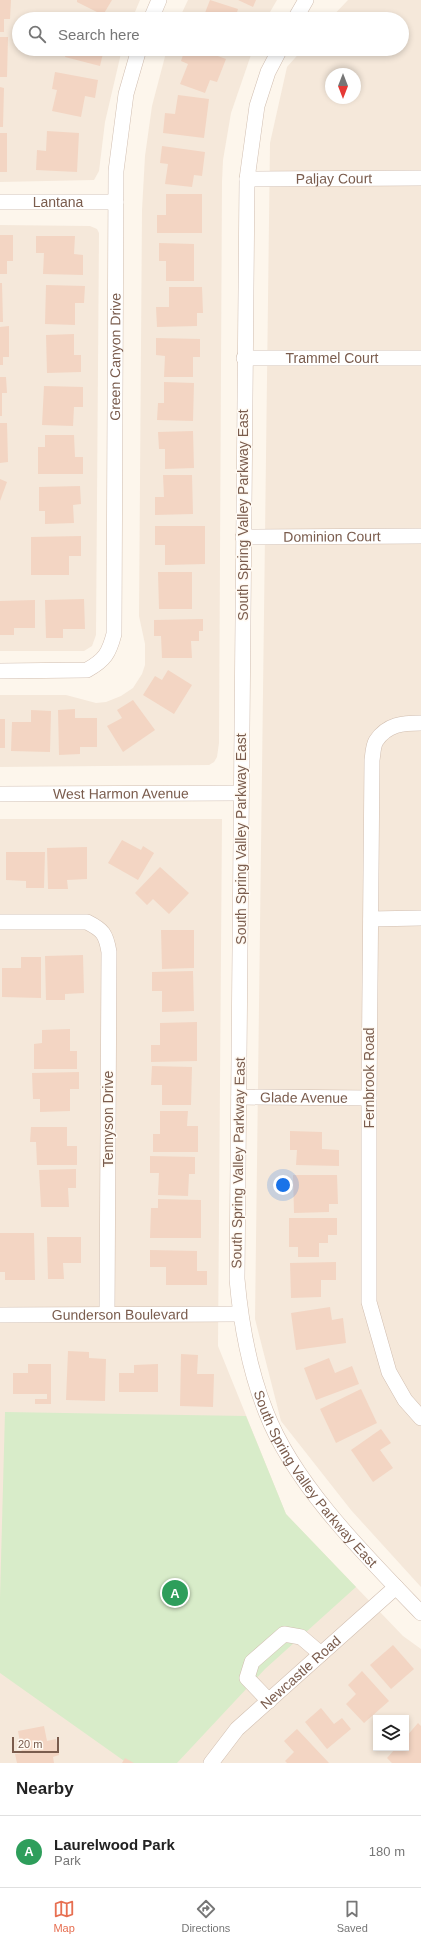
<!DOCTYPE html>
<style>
body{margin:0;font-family:Helvetica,sans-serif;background:#f6f6f6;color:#222}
.controls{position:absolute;right:12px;bottom:12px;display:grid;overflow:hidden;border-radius:0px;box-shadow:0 2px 6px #0003}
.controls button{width:36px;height:36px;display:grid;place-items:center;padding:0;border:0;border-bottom:1px solid #e0e0e0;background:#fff;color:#222;font:20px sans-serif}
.compass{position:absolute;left:325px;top:68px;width:36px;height:36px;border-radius:50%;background:#fff;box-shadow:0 2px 6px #0003;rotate:180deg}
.scale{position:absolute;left:12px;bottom:10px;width:47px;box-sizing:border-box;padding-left:4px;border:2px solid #7a5c4d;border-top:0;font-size:11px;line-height:14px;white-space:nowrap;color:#7a5c4d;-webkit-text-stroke:3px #fffaf3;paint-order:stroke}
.you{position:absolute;left:283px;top:1185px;width:14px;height:14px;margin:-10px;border:3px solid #fff;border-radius:50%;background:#1a73e8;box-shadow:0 0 0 6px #1a73e833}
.badge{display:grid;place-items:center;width:26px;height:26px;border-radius:50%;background:#e76f51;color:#fff;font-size:13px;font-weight:700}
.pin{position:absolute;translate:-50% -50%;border:2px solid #fff;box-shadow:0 1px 4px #0006}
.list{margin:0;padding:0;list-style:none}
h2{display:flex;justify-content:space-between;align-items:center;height:52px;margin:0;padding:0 16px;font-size:17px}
h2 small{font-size:13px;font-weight:400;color:#767676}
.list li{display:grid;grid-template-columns:26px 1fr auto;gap:12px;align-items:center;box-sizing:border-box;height:72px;padding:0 16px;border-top:1px solid #e0e0e0}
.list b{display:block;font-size:15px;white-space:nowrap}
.list p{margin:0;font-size:13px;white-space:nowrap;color:#767676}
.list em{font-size:13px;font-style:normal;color:#767676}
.icon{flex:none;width:22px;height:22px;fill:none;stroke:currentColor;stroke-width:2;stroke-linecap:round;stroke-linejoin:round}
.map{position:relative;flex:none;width:421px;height:1763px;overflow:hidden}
.search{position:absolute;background:#fff;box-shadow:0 2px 6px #0003;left:12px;right:12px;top:12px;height:44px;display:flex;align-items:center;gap:10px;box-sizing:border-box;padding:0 14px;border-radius:22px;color:#767676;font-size:15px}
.sheet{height:124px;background:#fff}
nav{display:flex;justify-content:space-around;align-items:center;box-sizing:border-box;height:56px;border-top:1px solid #e0e0e0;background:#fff;font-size:11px;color:#767676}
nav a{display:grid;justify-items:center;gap:2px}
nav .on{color:#e76f51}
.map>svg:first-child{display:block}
</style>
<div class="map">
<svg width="421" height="1763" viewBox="0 0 421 1763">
<rect width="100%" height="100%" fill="#fdf6ec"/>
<g fill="#f5e8da" fill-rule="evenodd">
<path d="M0 0H140L132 19H19V49H122L105 122 99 171 94 180 0 182Z"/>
<path d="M188 0H277L266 19H179Z"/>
<path d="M348 0H421V1587L351 1510 281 1421 255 1319 270 143 287 67 303 49H402V19H330ZM331 74H355V98H331Z"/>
<path d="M167 49H253L231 113 223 160 222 182 219 743 217 757 214 762 209 765 0 767V695H66L96 703 106 702 121 696 133 688 142 674 145 665V644L139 616 142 210 145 156 152 106Z"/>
<path d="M0 225 90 226 97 229 99 233 96 635 92 646 84 651H0Z"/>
<path d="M0 819H222L218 1346 286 1514 403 1636 421 1649V1763H0ZM376 1718H406V1748H376Z"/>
</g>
<path fill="#d8ecc9" d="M5 1412 246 1416 286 1514 356 1587 265 1669 177 1763H127L0 1673V1598Z"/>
<g fill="#f3d5c3">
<path d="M0 0H11L10 19H4V32H0Z"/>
<path d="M77 0H112L103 15 77 2Z"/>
<path d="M210 0 238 9 235 19H194L195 16 203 18Z"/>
<path d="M238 0H256L253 7Z"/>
<path d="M0 37H8L7 77H0Z"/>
<path d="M67 49H104L100 66 65 57Z"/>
<path d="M185 49H199L226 59 217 82 210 80 205 93 180 84 188 64 181 61Z"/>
<path d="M55 72 98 80 95 98 85 96 81 117 52 111 57 90 52 89Z"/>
<path d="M0 87 4 88 3 127H0Z"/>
<path d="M178 95 209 99 204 138 163 133 165 113 175 114Z"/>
<path d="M47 131 79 133 77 172 36 170 37 150 46 151Z"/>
<rect x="0" y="133" width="7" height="39"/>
<path d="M162 146 205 152 202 176 194 175 192 187 165 184 168 164 160 163Z"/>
<path d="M166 194H202V233H157V215H166Z"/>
<path d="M0 235H13V261H7V274H0Z"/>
<path d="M36 236H75L74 254 83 255V275L43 274 44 253H36Z"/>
<path d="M159 243 194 244V281H166V261H159Z"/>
<path d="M0 283H2L3 322H0Z"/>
<path d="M46 285 85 286 84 303H75V325L45 324Z"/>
<path d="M169 287H202L203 313H197V326L157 327 156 307H169Z"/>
<path d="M9 326V357H3V365H0V327Z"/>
<path d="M74 334V355H81V372L47 373 46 335Z"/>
<path d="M156 338 200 339V357H193V377H164L165 356 156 355Z"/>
<path d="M0 377H6L7 393H2V416H0Z"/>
<path d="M164 382 194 383 193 421 157 420 158 403H164Z"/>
<path d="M44 386 83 387V407H74L73 426 42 425Z"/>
<path d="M0 423H7L8 462 0 463Z"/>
<path d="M193 431 194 468 165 469V449H159L158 432Z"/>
<path d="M45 435H74L75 457H83V474H38V447H45Z"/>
<path d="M163 475H192L193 514 155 515V497H164Z"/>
<path d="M0 479 7 482 0 501Z"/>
<path d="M80 486 81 504 73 505 74 523 45 524V511H39V487Z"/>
<path d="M155 526H205V564L165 565V545H155Z"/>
<path d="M81 536V556H69V575H31V537Z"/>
<path d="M158 572H192V609H159Z"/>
<path d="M84 599 85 629H63V638H46L45 600Z"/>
<path d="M35 600V628H14V635H0V601Z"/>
<path d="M203 619V631H199V641H191L192 658H162L161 636H154V620Z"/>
<path d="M168 670 192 685 174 714 143 695 155 676 162 680Z"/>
<path d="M133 700 155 730 123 752 107 726 122 718 117 710Z"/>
<path d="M75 709V718H97V747H80V754L59 755 58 710Z"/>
<path d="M31 710 51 711 50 752 11 751 12 722H31Z"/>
<rect x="0" y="719" width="5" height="29"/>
<path d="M122 840 141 850 143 846 154 853 138 880 108 863Z"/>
<path d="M87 847V879L67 880 68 889H48L47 848Z"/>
<path d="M6 852H45L44 888H26V881L6 880Z"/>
<path d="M160 867 189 893 169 914 153 899 147 905 135 893Z"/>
<path d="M161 930H194V968L162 969Z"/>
<path d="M83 955 84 993 65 994V1000H46L45 956Z"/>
<path d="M21 957H41V998L2 997V968H21Z"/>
<path d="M193 971 194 1011 162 1012V991H152V972Z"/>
<path d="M197 1022V1061L151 1062V1045H160V1023Z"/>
<path d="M70 1029V1051H77V1069H34V1044L42 1043V1030Z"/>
<path d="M152 1066 192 1067 191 1105H162V1085H151Z"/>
<path d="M79 1072V1089H70V1111L40 1112V1099H33L32 1073Z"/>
<path d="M160 1111H188L187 1126H198V1152H153V1134H160Z"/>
<path d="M31 1127H67V1146H77V1165H37L36 1142H30Z"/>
<path d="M290 1131 322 1132V1149L339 1150V1166L296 1165 297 1150H290Z"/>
<path d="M150 1156 195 1157V1174H189L188 1196 158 1195 159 1173H150Z"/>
<path d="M76 1169V1188H68L69 1207H41L39 1170Z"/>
<path d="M293 1175H337L338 1204H329V1212L294 1213Z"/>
<path d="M158 1199 201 1200V1238H150L151 1208H158Z"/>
<path d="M289 1218H337V1235H328V1243H319V1257H298V1247H289Z"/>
<path d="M0 1233H34L35 1280H5V1272H0Z"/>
<path d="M47 1237H81V1263H63L64 1279H48Z"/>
<path d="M150 1250 197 1251V1271H207V1285H166V1267H150Z"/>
<path d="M336 1262V1280H321V1297L291 1298 290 1263Z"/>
<path d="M330 1307 332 1320 343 1318 346 1343 296 1350 291 1313Z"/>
<path d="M68 1351 89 1352V1358L106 1359 105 1401 66 1400Z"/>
<path d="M181 1354 198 1355 197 1374H214L213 1407 180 1406Z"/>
<path d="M329 1358 335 1373 352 1366 359 1384 316 1400 304 1368Z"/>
<path d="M28 1364H51V1404H35V1399H47V1394H13V1373H28Z"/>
<path d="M158 1364V1392H119V1373H134V1365Z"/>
<path d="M361 1389 377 1423 336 1443 320 1409Z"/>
<path d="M381 1429 391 1443 380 1450 393 1468 373 1482 351 1450Z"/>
<path d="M393 1645 414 1669 391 1689 370 1665Z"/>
<path d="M362 1671 389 1701 364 1723 346 1704 356 1694 348 1685Z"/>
<path d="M321 1708 334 1724 342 1718 351 1729 327 1749 305 1722Z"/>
<path d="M418 1723 421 1726V1763H392L387 1758 396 1748H406V1737Z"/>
<path d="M44 1726 47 1741 56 1739 59 1755 53 1757 54 1763H17L15 1754 22 1753 18 1731Z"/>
<path d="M297 1729 329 1763H287L285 1761 294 1752 284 1741Z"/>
<path d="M125 1758 134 1763H122Z"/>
</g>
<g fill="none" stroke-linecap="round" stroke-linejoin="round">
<g stroke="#d1beb0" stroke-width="16">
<g id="minor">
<path d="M151 19 159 0"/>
<path d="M295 19 306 0"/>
<path id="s1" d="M280 49 268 72 257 106 247 179 237 1279C241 1325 249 1369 266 1412 294 1485 367 1557 421 1613"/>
<path id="s2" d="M247 179 421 178"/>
<path id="s3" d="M0 202H116"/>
<path id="s4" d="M244 358H421"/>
<path id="s5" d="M243 537 421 536"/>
<path id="s6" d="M0 671 87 670C105 660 109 653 114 634L116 171 126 94 139 49"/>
<path d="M421 723C403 723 387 724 376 741 373 746 373 754 372 760L369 1098V1302L389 1372 405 1400 421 1418"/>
<path id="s7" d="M0 794 241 793"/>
<path d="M371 919 421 918"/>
<path d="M0 922H87C103 930 106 934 109 952L107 1314"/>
<path id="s8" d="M239 1097 369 1098"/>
<path id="s9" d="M0 1315 240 1314"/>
<path d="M269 1701 247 1678 252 1662 284 1634 301 1637 321 1654"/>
<path id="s10" d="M211 1763 237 1729 396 1587"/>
</g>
</g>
<use href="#minor" stroke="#fff" stroke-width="15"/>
</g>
<g text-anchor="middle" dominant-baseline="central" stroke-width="3" stroke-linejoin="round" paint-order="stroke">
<g font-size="14" fill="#7a5c4d" stroke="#fffaf3">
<text stroke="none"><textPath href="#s2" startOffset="87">Paljay Court</textPath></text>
<text stroke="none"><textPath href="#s3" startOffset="58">Lantana</textPath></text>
<text stroke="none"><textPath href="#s6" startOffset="411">Green Canyon Drive</textPath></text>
<text stroke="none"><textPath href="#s4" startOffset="88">Trammel Court</textPath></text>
<text transform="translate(243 515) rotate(-90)">South Spring Valley Parkway East</text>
<text stroke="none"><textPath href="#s5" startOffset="89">Dominion Court</textPath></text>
<text stroke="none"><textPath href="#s7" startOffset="121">West Harmon Avenue</textPath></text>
<text transform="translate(241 839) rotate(-90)">South Spring Valley Parkway East</text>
<text transform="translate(369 1078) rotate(-90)">Fernbrook Road</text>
<text stroke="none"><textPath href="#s8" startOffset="65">Glade Avenue</textPath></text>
<text transform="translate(108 1119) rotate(-90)">Tennyson Drive</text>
<text transform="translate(238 1163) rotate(-89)">South Spring Valley Parkway East</text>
<text stroke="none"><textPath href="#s9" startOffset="120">Gunderson Boulevard</textPath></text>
<text stroke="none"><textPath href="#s1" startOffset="1455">South Spring Valley Parkway East</textPath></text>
<text stroke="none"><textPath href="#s10" startOffset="128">Newcastle Road</textPath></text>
</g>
</g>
</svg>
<div class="controls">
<button><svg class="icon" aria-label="layers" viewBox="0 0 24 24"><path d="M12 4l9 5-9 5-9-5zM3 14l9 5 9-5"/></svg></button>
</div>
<svg class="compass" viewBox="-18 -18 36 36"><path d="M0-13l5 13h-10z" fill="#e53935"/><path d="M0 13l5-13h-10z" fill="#767676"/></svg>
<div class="scale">20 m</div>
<div class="you"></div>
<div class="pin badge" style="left:175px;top:1593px;background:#2e9e5b">A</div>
<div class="search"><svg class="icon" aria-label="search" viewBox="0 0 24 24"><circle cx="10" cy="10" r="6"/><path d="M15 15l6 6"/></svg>Search here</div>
</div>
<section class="sheet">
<h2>Nearby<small></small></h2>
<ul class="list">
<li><span class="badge" style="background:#2e9e5b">A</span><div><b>Laurelwood Park</b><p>Park</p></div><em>180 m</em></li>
</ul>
</section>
<nav>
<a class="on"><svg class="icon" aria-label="map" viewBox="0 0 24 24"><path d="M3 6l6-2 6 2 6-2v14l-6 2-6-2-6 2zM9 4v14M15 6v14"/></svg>Map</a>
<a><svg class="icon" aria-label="directions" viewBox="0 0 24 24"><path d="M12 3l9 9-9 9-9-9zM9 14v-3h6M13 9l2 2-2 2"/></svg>Directions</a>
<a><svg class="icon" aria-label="saved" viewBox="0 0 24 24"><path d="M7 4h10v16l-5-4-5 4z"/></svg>Saved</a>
</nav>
